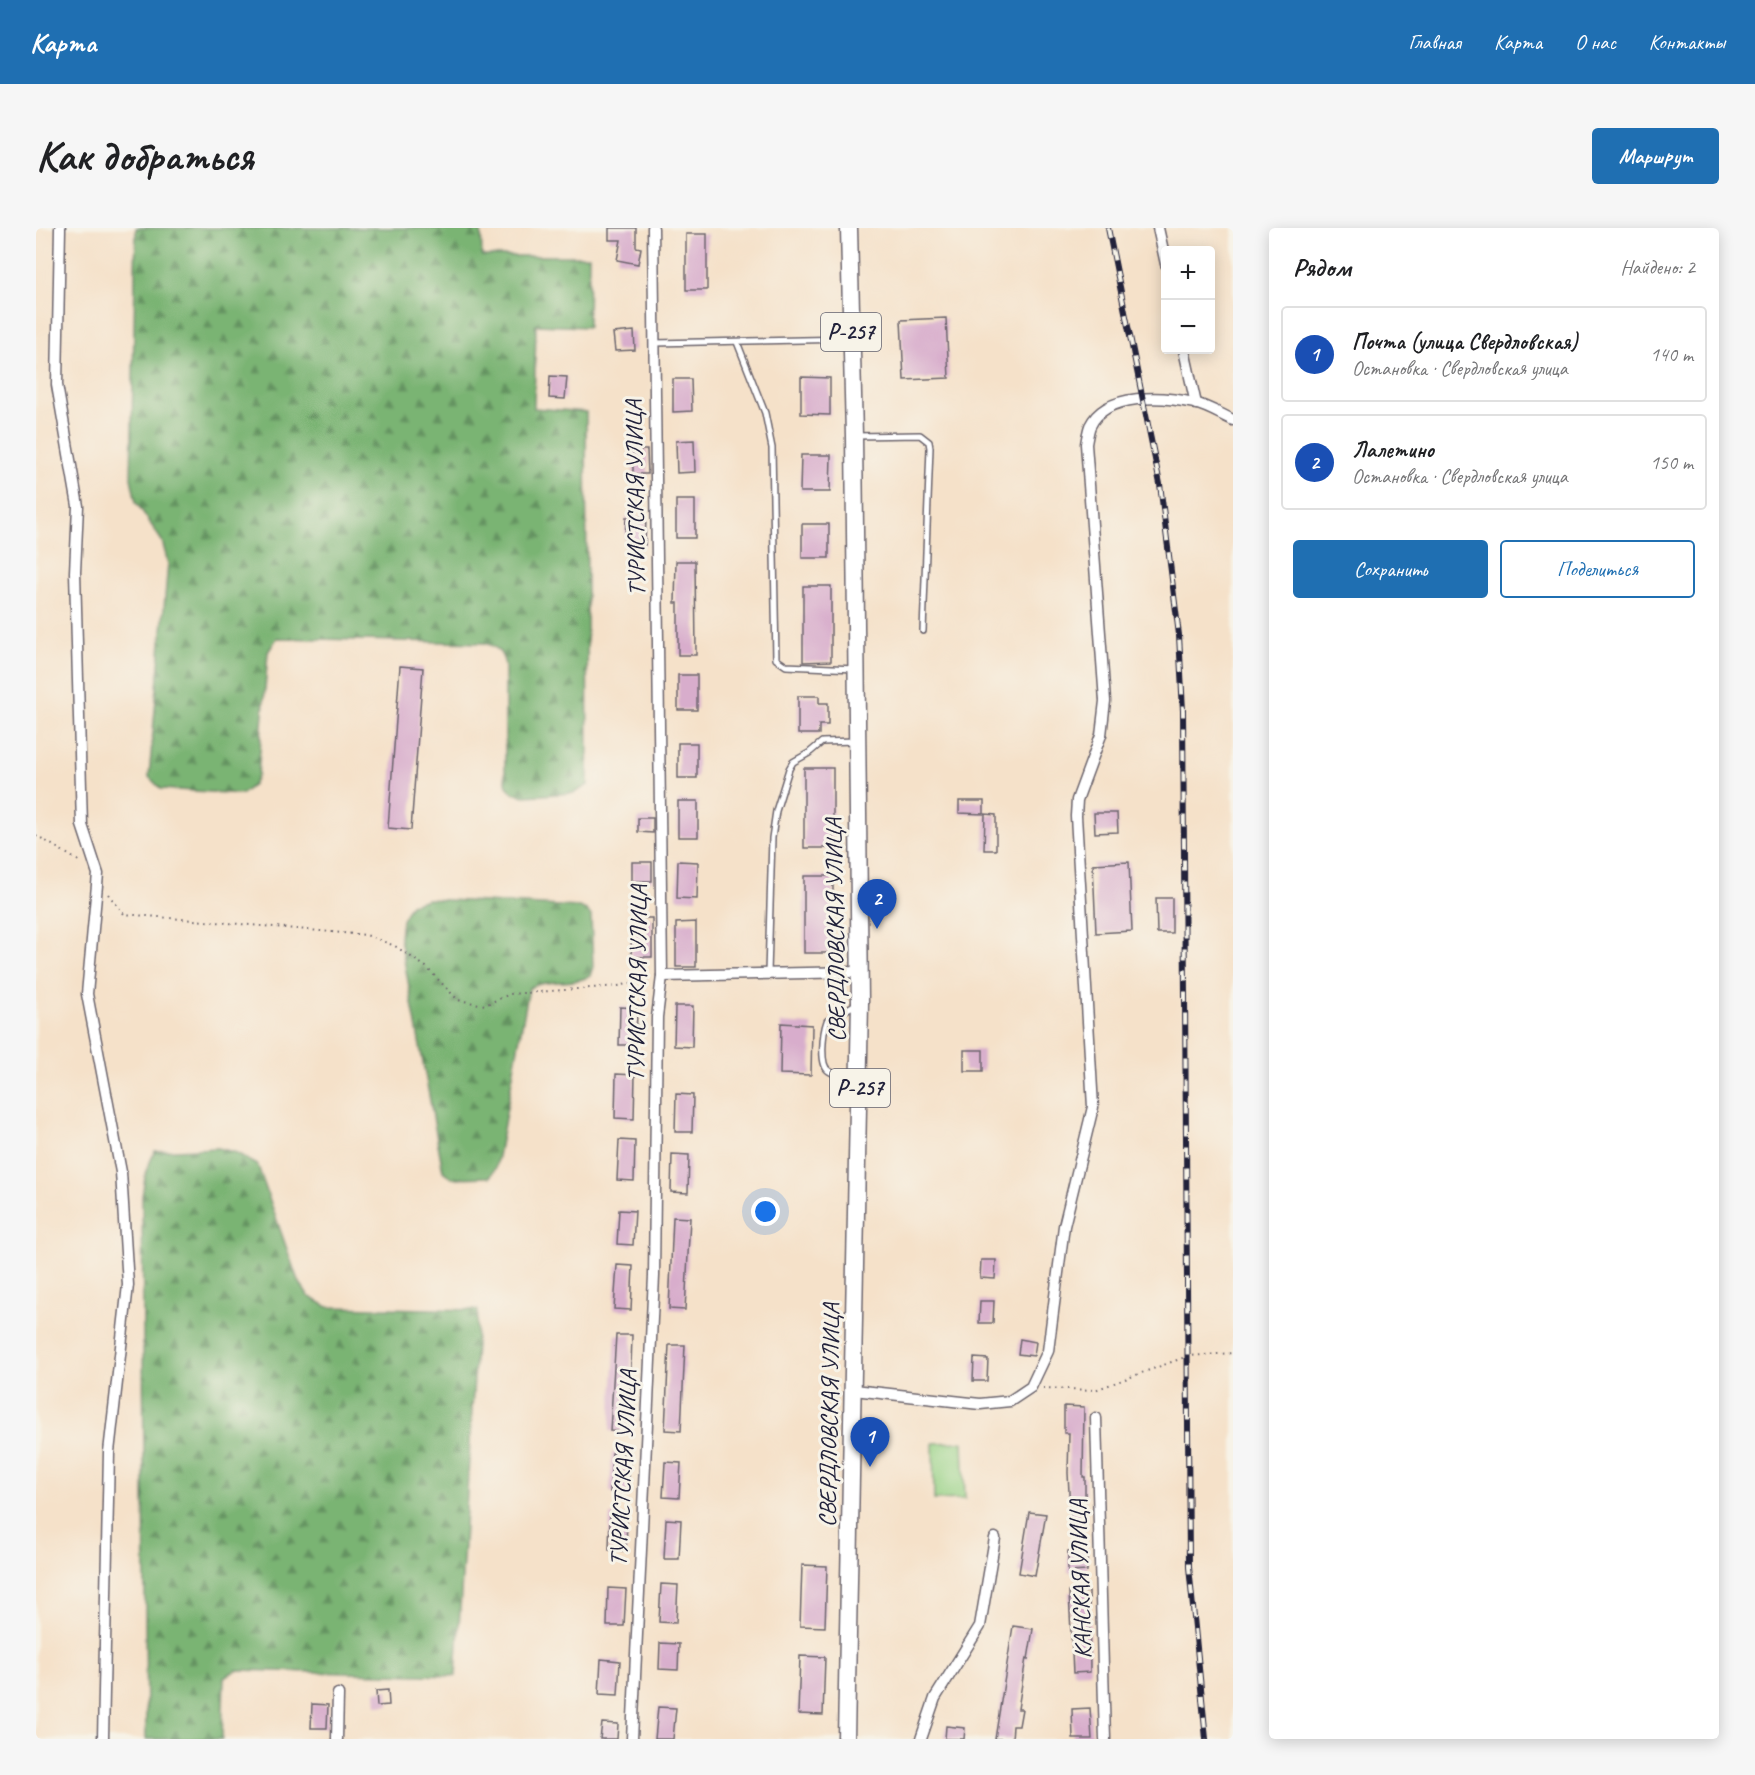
<!DOCTYPE html>
<html lang="ru">
<meta charset="utf-8">
<style>
body{margin:0;font-family:Caveat,sans-serif;background:#f6f6f6;color:#202124}
.controls{position:absolute;right:18px;top:18px;display:grid;overflow:hidden;border-radius:6px;box-shadow:0 3px 15px #0003}
.controls button{width:54px;height:54px;display:grid;place-items:center;padding:0;border:0;border-bottom:2px solid #e0e0e0;background:#fff;color:#202124;font:30px sans-serif}
.you{position:absolute;left:730px;top:984px;width:21px;height:21px;margin:-15px;border:4px solid #fff;border-radius:50%;background:#1a73e8;box-shadow:0 0 0 9px #1a73e833}
.badge{display:grid;place-items:center;width:39px;height:39px;border-radius:50%;background:#1f6fb2;color:#fff;font-size:20px;font-weight:700}
.pin{position:absolute;translate:-50% -50px;filter:drop-shadow(0 2px 3px #0008)}
.pin::after{content:'';position:absolute;top:32px;width:21px;height:18px;background:inherit;clip-path:polygon(0 0,100% 0,50% 100%)}
.list{margin:0;padding:0;list-style:none}
h2{display:flex;justify-content:space-between;align-items:center;height:78px;margin:0;padding:0 24px;font-size:26px}
h2 small{font-size:20px;font-weight:400;color:#757577}
.list li{display:grid;grid-template-columns:39px 1fr auto;gap:18px;align-items:center;box-sizing:border-box;height:96px;margin:0 12px 12px;padding:0 12px;border:2px solid #e0e0e0;border-radius:6px}
.list b{display:block;font-size:22px;white-space:nowrap}
.list p{margin:0;font-size:20px;white-space:nowrap;color:#757577}
.list em{font-size:20px;font-style:normal;color:#757577}
.actions{display:flex;gap:12px;padding:18px 24px}
.actions a{flex:1;padding:14px 0;border:2px solid #1f6fb2;border-radius:6px;text-align:center;font-size:21px;color:#1f6fb2}
.actions .main{background:#1f6fb2;color:#fff}
.map{position:relative;flex:none;width:1197px;height:1511px;overflow:hidden;border-radius:6px}
header{display:flex;align-items:center;gap:36px;box-sizing:border-box;height:84px;padding:0 30px;background:#1f6fb2;color:#fff}
header strong{font-size:28px}
nav{display:flex;gap:33px;margin-inline-start:auto;font-size:21px}
.intro{display:flex;align-items:center;justify-content:space-between;box-sizing:border-box;height:144px;padding:0 36px}
h1{margin:0;font-size:42px}
.button{padding:15px 27px;border-radius:6px;background:#1f6fb2;color:#fff;font-size:21px;font-weight:700}
main{display:flex;gap:36px;padding:0 36px}
aside{flex:1;background:#fff;border-radius:6px;box-shadow:0 3px 15px #0003}
.map>svg:first-child{display:block}
</style>
<header>
<strong>Карта</strong>
<nav><a>Главная</a><a>Карта</a><a>О нас</a><a>Контакты</a></nav>
</header>
<div class="intro"><h1>Как добраться</h1><a class="button">Маршрут</a></div>
<main>
<div class="map">
<svg width="1197" height="1511" viewBox="0 0 1197 1511">
<defs>
<pattern id="forest-firs" width="22" height="20" patternUnits="userSpaceOnUse" patternTransform="scale(1.5)"><rect width="22" height="20" fill="#7ab473"/><path d="M5 1l3.5 6h-7zM16 11l3.5 6h-7z" fill="#649260"/></pattern>
</defs>
<rect width="100%" height="100%" fill="#f7f3e8"/>
<filter id="ink" filterUnits="userSpaceOnUse"><feTurbulence type="fractalNoise" baseFrequency=".0167" numOctaves="2"/><feDisplacementMap in="SourceGraphic" scale="12" xChannelSelector="R" yChannelSelector="G"/><feConvolveMatrix kernelMatrix="1 2 1 2 8 2 1 2 1" color-interpolation-filters="sRGB"/></filter>
<filter id="wash" filterUnits="userSpaceOnUse"><feTurbulence type="fractalNoise" baseFrequency=".008" numOctaves="4" result="noise"/><feDisplacementMap in="SourceGraphic" scale="24" xChannelSelector="R" yChannelSelector="G"/><feGaussianBlur stdDeviation="1.35" result="paint"/><feColorMatrix in="noise" values="0 0 0 0 0 0 0 0 0 0 0 0 0 0 0 0 0 1.4 0 .05"/><feComposite in="paint" operator="in"/></filter>
<g filter="url(#wash)">
<rect width="100%" height="100%" fill="#f5e1c9"/>
<g fill="url(#forest-firs)" stroke="#4e6b57" stroke-width="1.5">
<path d="M100 0H445L446 28H553L552 99 500 97 498 180 550 184 552 557 538 565 489 568 477 565 471 558 469 548V437C466 424 461 418 448 415L241 410 232 424 222 547 217 557 206 566 125 561 113 549 132 335 126 313 100 274 95 250Z"/>
<path d="M392 671 543 679 551 682 555 688 557 739 554 748C535 758 511 750 493 760L460 939 454 949 416 950 407 943 364 710 366 692 375 676Z"/>
<path d="M182 920 201 925 222 938 261 1050 272 1068 292 1079 442 1082 420 1448 201 1442 188 1449 186 1511H110L106 968 110 943 119 923Z"/>
</g>
<path fill="#98d286" stroke="#5d7a60" stroke-width="1.5" d="M927 1214 929 1271 898 1272 897 1215Z"/>
<g id="blocks">
<g fill="#d8adcc">
<path d="M573 0H600V19L605 20 602 36 581 32 585 12H573Z"/>
<rect x="650" y="6" width="21" height="56"/>
<path d="M910 90 913 150 868 152 865 92Z"/>
<path d="M598 103 599 122 579 123 577 105Z"/>
<path d="M514 148 531 149 529 171 513 170Z"/>
<path d="M765 149 794 150V187L765 186Z"/>
<path d="M637 151H655L656 183 637 184Z"/>
<path d="M658 212 659 244 641 245 640 213Z"/>
<path d="M597 222H611L612 246H597Z"/>
<path d="M765 227H795L794 264H764Z"/>
<rect x="640" y="272" width="19" height="38"/>
<path d="M590 289H610L609 317H589Z"/>
<rect x="766" y="296" width="27" height="34"/>
<path d="M640 333H659L660 427H642V375H639Z"/>
<path d="M767 358H795V433L767 434Z"/>
<path d="M364 438 387 440 375 602 352 600Z"/>
<rect x="642" y="447" width="19" height="35"/>
<path d="M762 468H783V475H792V497H783V506H762Z"/>
<rect x="642" y="515" width="19" height="35"/>
<rect x="768" y="540" width="29" height="80"/>
<rect x="642" y="573" width="20" height="36"/>
<path d="M923 573H948V586L923 585Z"/>
<path d="M1058 585H1081L1082 604 1059 605Z"/>
<path d="M949 586 960 587V622H948Z"/>
<path d="M602 590H617V605L602 604Z"/>
<path d="M642 633 662 634 661 671 641 670Z"/>
<rect x="596" y="634" width="20" height="19"/>
<path d="M1093 634 1096 703 1060 705 1057 636Z"/>
<rect x="768" y="648" width="29" height="77"/>
<path d="M1120 670H1136V705H1121Z"/>
<path d="M596 690H616V729H595Z"/>
<path d="M660 694V739H640V695Z"/>
<path d="M639 778H657L656 819 638 818Z"/>
<path d="M584 779 601 780 600 817H583Z"/>
<path d="M745 795 776 797 775 847 744 846Z"/>
<rect x="928" y="822" width="19" height="21"/>
<path d="M580 846 599 847 598 891 579 890Z"/>
<path d="M640 866 657 867 656 904H639Z"/>
<path d="M583 912 599 913 598 953 581 952Z"/>
<path d="M636 926 653 927 652 965 635 964Z"/>
<path d="M583 982 599 983 597 1017 581 1016Z"/>
<path d="M637 989 654 990 649 1082 633 1081Z"/>
<path d="M945 1032H960L959 1051 944 1050Z"/>
<path d="M581 1037 597 1038 595 1082 578 1081Z"/>
<path d="M944 1073H958L957 1095H943Z"/>
<path d="M580 1107H596L593 1204 574 1203Z"/>
<path d="M984 1111 1000 1114 998 1128 982 1126Z"/>
<path d="M633 1117H649L645 1203 629 1202Z"/>
<path d="M938 1130 952 1131 951 1153H937Z"/>
<path d="M1028 1178 1048 1179 1047 1249H1049V1302L1035 1303 1032 1245 1033 1205H1028Z"/>
<path d="M576 1225 594 1226 592 1265 574 1264Z"/>
<path d="M629 1234 645 1235 643 1270 627 1269Z"/>
<path d="M993 1284 1010 1286 999 1348 983 1345Z"/>
<path d="M574 1287 591 1288 590 1323 573 1322Z"/>
<path d="M630 1291 645 1292 643 1331H628Z"/>
<path d="M1051 1322V1343L1032 1344V1323Z"/>
<path d="M766 1337 791 1338 789 1399 764 1398Z"/>
<path d="M625 1356 642 1357 640 1395 623 1394Z"/>
<path d="M572 1360 590 1361 588 1398H571Z"/>
<path d="M1033 1364H1053L1054 1444 1037 1445Z"/>
<path d="M977 1398 997 1401 992 1431 990 1430 982 1481H986L983 1498H977L976 1511H959Z"/>
<path d="M624 1415 643 1416 642 1442 623 1441Z"/>
<path d="M764 1428 789 1429 787 1487 762 1486Z"/>
<path d="M565 1431 584 1433 582 1467 563 1466Z"/>
<path d="M352 1462 353 1477 341 1478 340 1463Z"/>
<path d="M276 1476 292 1477 291 1500H275Z"/>
<path d="M622 1479 640 1480 637 1511H619Z"/>
<path d="M1054 1480 1056 1511H1037L1036 1481Z"/>
<path d="M566 1495 582 1496 581 1511H564Z"/>
<path d="M910 1498 929 1500 928 1511H909Z"/>
</g>
</g>
</g>
<g filter="url(#ink)">
<use href="#blocks" fill-opacity="0" stroke="#6c656d" stroke-width="1.5"/>
<g fill="none" stroke-linecap="round" stroke-linejoin="round">
<g stroke="#6c656d" stroke-width="8">
<g id="service">
<path d="M701 114 729 185 736 220 740 431 750 438 819 441"/>
<path d="M619 115 814 111"/>
<path d="M819 208 884 207 893 214 894 220 887 403"/>
<path d="M732 745 736 610 740 583 753 541 757 534 773 525 786 514 819 513"/>
<path d="M820 776 791 793C787 804 783 837 793 843 801 848 812 851 821 854"/>
</g>
</g>
<g stroke="#6c656d" stroke-width="13">
<g id="minor">
<path d="M24 0 21 157 42 278 39 344 46 597 62 646 51 766 85 944 92 1057 73 1224 67 1511"/>
<path d="M1122 0 1130 36"/>
<path d="M1148 122 1160 176"/>
<path d="M626 748 823 744"/>
<path d="M818 1162 944 1176 974 1173 995 1159 1012 1123 1028 998 1057 879 1040 588 1041 572 1065 507 1069 473 1050 216C1051 211 1052 203 1054 198 1070 164 1128 168 1158 175 1171 178 1184 186 1197 192"/>
<path d="M1060 1190 1069 1511"/>
<path d="M301 1511 302 1466"/>
<path d="M596 1511 618 1048 621 789 626 748 617 0"/>
<path d="M885 1511 899 1470 944 1398 959 1310"/>
</g>
</g>
<g stroke="#6c656d" stroke-width="19">
<path id="trunk" d="M810 1511 824 774 818 208 813 0"/>
</g>
<g stroke="#6c656d" stroke-width="2" stroke-dasharray="1.5 4.5" stroke-linecap="butt">
<path d="M0 607 46 635"/>
<path d="M72 666 88 686 330 707 359 718 390 739 422 772 449 777 474 766 582 758 615 751"/>
<path d="M1007 1160 1059 1162 1152 1128 1197 1125"/>
</g>
<use href="#service" stroke="#fff" stroke-width="5"/>
<use href="#minor" stroke="#fff" stroke-width="10"/>
<use href="#trunk" stroke="#fff" stroke-width="16"/>
<g stroke="#22223b" stroke-width="6">
<path id="rail" d="M1072 0 1124 256 1143 407 1147 483 1153 1339 1170 1511"/>
</g>
<use href="#rail" stroke="#f7f3e8" stroke-width="4" stroke-dasharray="11" stroke-linecap="butt"/>
</g>
</g>
<g text-anchor="middle" dominant-baseline="central" stroke-width="6" stroke-linejoin="round" paint-order="stroke">
<g fill="#f7f3e8" stroke="#62616f" stroke-width="1.5">
<rect x="785" y="85" width="60" height="38" rx="4.5"/>
<rect x="794" y="841" width="60" height="38" rx="4.5"/>
</g>
<g font-size="22" font-weight="bold" fill="#22223b">
<text x="815" y="104">Р-257</text>
<text x="824" y="860">Р-257</text>
</g>
<g font-size="24" fill="#22223b" stroke="#f7f3e8">
<text transform="translate(599 270) rotate(-91)">ТУРИСТСКАЯ УЛИЦА</text>
<text transform="translate(799 702) rotate(-91)">СВЕРДЛОВСКАЯ УЛИЦА</text>
<text transform="translate(601 755) rotate(-89)">ТУРИСТСКАЯ УЛИЦА</text>
<text transform="translate(793 1187) rotate(-89)">СВЕРДЛОВСКАЯ УЛИЦА</text>
<text transform="translate(587 1240) rotate(-87)">ТУРИСТСКАЯ УЛИЦА</text>
<text transform="translate(1044 1351) rotate(-92)">КАНСКАЯ УЛИЦА</text>
</g>
</g>
</svg>
<div class="controls">
<button>+</button>
<button>−</button>
</div>
<div class="you"></div>
<div class="pin badge" style="left:834px;top:1239px;background:#1a4fb4">1</div>
<div class="pin badge" style="left:841px;top:701px;background:#1a4fb4">2</div>
</div>
<aside>
<h2>Рядом<small>Найдено: 2</small></h2>
<ul class="list">
<li><span class="badge" style="background:#1a4fb4">1</span><div><b>Почта (улица Свердловская)</b><p>Остановка · Свердловская улица</p></div><em>140 m</em></li>
<li><span class="badge" style="background:#1a4fb4">2</span><div><b>Лалетино</b><p>Остановка · Свердловская улица</p></div><em>150 m</em></li>
</ul>
<div class="actions"><a class="main">Сохранить</a><a>Поделиться</a></div>
</aside>
</main>
